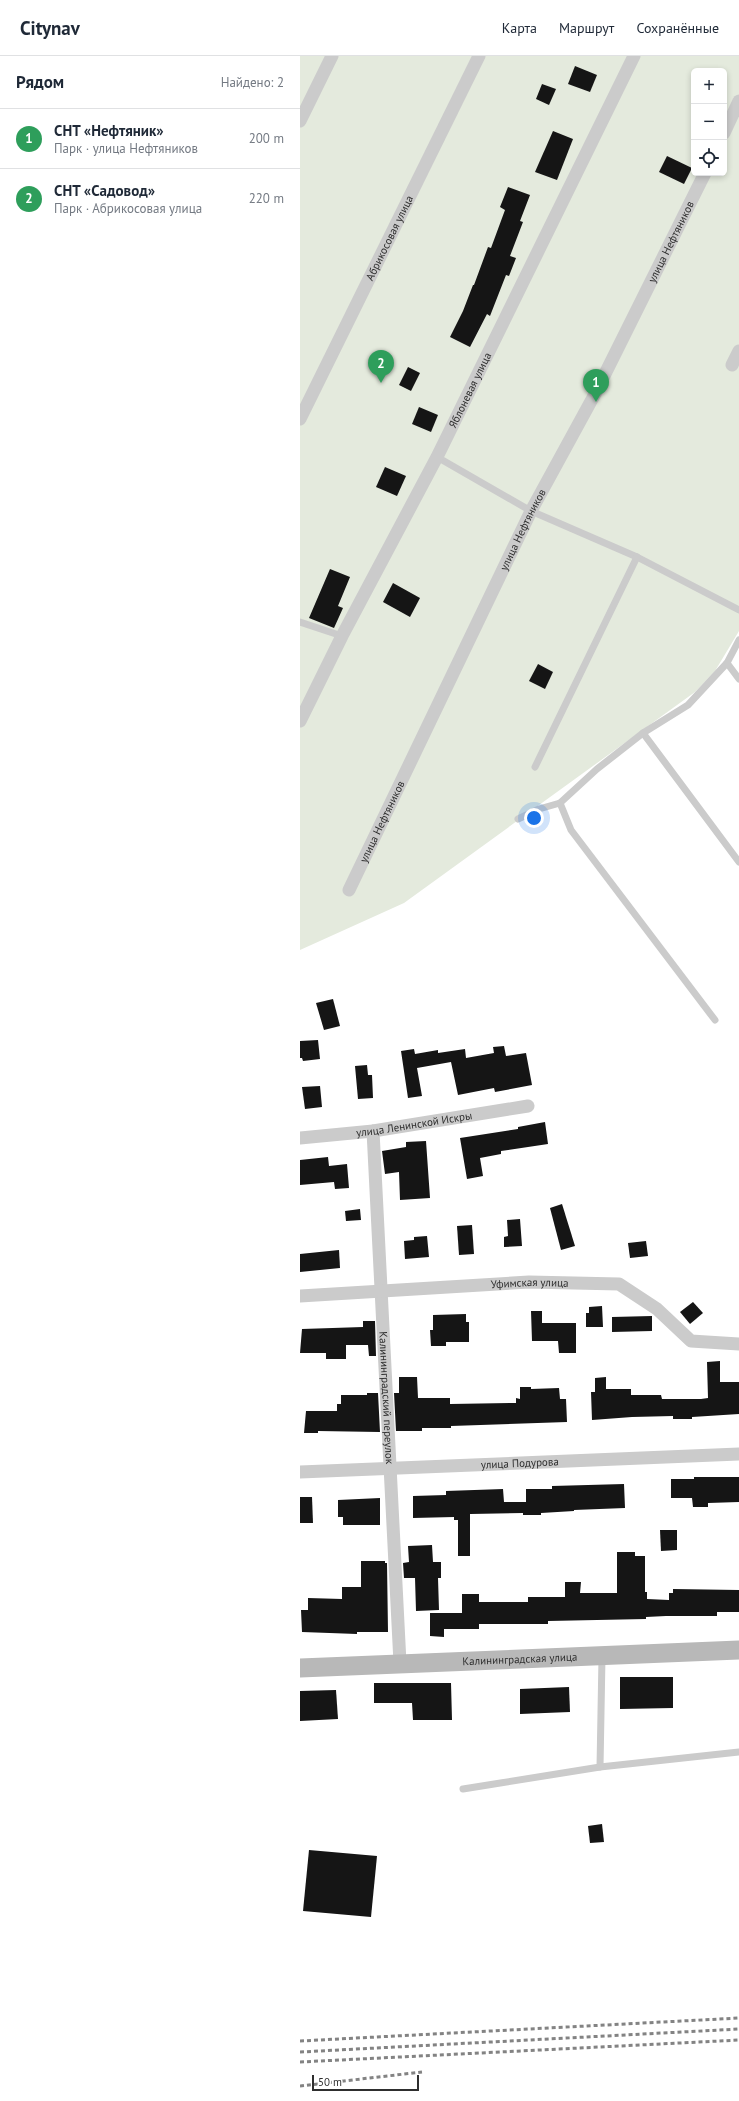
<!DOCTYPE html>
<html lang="ru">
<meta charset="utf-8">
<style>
body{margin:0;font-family:"PT Sans",sans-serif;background:#f6f6f7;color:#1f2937}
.controls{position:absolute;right:12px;top:12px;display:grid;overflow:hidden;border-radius:6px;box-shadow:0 2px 6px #0003}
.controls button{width:36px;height:36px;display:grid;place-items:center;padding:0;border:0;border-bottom:1px solid #e0e1e3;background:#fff;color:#1f2937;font:20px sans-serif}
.scale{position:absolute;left:12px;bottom:10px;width:107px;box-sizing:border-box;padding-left:4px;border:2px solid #2e2e2e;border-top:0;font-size:11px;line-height:14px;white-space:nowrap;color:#2e2e2e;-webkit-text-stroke:3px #fff;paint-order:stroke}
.you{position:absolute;left:234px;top:762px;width:14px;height:14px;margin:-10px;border:3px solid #fff;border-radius:50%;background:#1a73e8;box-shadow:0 0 0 6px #1a73e833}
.badge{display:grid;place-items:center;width:26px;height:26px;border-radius:50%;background:#0f766e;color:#fff;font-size:13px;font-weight:700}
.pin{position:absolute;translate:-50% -33px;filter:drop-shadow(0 1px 2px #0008)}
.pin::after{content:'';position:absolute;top:21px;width:14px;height:12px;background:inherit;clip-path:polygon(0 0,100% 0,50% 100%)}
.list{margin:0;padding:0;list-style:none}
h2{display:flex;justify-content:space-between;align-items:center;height:52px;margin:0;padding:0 16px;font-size:17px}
h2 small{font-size:13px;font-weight:400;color:#747a83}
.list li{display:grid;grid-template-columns:26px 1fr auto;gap:12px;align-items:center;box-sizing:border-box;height:60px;padding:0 16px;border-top:1px solid #e0e1e3}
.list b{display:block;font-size:15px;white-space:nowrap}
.list p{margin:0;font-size:13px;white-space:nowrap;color:#747a83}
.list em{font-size:13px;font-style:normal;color:#747a83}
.icon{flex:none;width:22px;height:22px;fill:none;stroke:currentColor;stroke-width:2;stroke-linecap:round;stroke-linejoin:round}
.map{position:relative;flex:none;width:439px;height:2045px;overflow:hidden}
header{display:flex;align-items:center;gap:24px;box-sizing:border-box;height:56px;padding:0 20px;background:#fff;border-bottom:1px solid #e0e1e3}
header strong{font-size:19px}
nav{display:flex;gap:22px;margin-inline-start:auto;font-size:14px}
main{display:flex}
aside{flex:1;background:#fff}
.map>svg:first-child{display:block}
</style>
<header>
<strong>Citynav</strong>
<nav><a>Карта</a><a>Маршрут</a><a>Сохранённые</a></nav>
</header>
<main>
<aside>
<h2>Рядом<small>Найдено: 2</small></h2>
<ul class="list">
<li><span class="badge" style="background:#2e9e5b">1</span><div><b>СНТ «Нефтяник»</b><p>Парк · улица Нефтяников</p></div><em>200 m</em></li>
<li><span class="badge" style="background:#2e9e5b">2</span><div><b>СНТ «Садовод»</b><p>Парк · Абрикосовая улица</p></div><em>220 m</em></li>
</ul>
</aside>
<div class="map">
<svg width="439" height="2045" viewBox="0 0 439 2045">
<rect width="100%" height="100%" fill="#fff"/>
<path fill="#e4eadd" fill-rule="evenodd" d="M0 0H439V575L415 615 395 636 104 847 0 894ZM394 15H424V117H394Z"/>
<g fill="#151515">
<path d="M275 10 297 19 290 36 268 28Z"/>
<path d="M242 28 256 33 249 49 236 43Z"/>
<path d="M253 75 273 83 257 124 235 116Z"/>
<path d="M367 100 392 112 384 128 359 116Z"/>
<path d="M208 131 230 139 220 165 223 166 210 200 216 202 209 220 206 219 190 260 187 258 170 291 150 281 163 255 173 229H174L188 191 191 192 205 154 200 151Z"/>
<path d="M108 311 120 317 111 335 99 329Z"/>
<path d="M119 351 138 359 131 376 112 368Z"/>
<path d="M85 411 106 420 97 440 76 431Z"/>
<path d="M30 513 50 521 38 550 43 552 34 572 9 562Z"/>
<path d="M93 527 120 542 110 561 83 546Z"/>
<path d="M238 608 253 616 245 633 229 625Z"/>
<path d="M33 943 40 970 24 974 16 947Z"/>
<path d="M18 984 20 1003 3 1005 2 1002H0V985Z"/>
<path d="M204 990 206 1000 226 997 232 1029 195 1036 194 1032 158 1039 151 1006 117 1012 122 1040 108 1042 101 995 114 993 115 998 138 994V997L165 993 166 1002 194 997 193 991Z"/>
<path d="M67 1009 68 1019H72L73 1042 58 1043 55 1010Z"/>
<path d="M20 1030 22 1051 5 1053 2 1031Z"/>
<path d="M245 1066 248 1088 201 1095V1098L180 1102 183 1120 167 1123 160 1082 218 1073V1071Z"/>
<path d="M126 1085 130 1142 100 1144 99 1116 85 1118 82 1095 106 1091V1086Z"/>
<path d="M28 1101 29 1110 47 1108 49 1132 35 1133 34 1126 0 1129V1104Z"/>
<path d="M262 1148 275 1190 261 1194 250 1152Z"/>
<path d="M60 1153 61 1164 46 1165 45 1155Z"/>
<path d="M220 1163 222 1190 204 1191V1181L208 1180 207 1164Z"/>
<path d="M172 1169 174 1198 159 1199 157 1170Z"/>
<path d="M127 1180 129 1201 105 1203 104 1185 114 1184V1181Z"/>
<path d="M346 1185 348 1200 330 1202 328 1187Z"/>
<path d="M39 1194 40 1212 0 1216V1198Z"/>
<path d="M393 1246 403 1257 390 1268 380 1256Z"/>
<path d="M302 1250 303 1271H286V1257H289V1251Z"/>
<path d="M231 1255H242V1267H276V1297H259L258 1285H232Z"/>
<path d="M166 1258V1266H169V1286H146V1290H131L130 1274H133V1259Z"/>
<path d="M352 1260V1275L312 1276V1261Z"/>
<path d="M63 1265H75L76 1300H69L68 1289H46V1303H26V1297H0L2 1273 63 1271Z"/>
<path d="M420 1305V1326H439V1358L392 1361V1363H373V1360L332 1361 292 1364 291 1336H295V1322L306 1321V1333H331V1339H361L362 1343H401L408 1342 407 1306Z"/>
<path d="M99 1321H117L118 1342H150V1348L216 1347V1342L220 1343V1331H231V1333L259 1332 260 1343H266L267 1366 151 1370V1372H122V1375H96L94 1337H99Z"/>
<path d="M67 1337H78L80 1376 18 1375V1377H4L6 1355H37V1348H41V1339H67Z"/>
<path d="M394 1421H439V1446L408 1447V1451H393L392 1442H371V1423H394Z"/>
<path d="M324 1428 325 1452 274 1454V1455L241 1457V1459H223V1457L170 1458V1500H158V1464H154V1461L113 1462V1440L146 1439V1435L203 1433 204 1446H226V1433H252V1430Z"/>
<path d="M0 1441H12L13 1467H0Z"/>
<path d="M80 1442V1469H43V1461H38V1444Z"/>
<path d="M360 1474H377V1494L361 1495Z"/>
<path d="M132 1489 133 1506H141V1522H138L139 1554 116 1555 115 1522H104L103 1507 109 1506 108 1490Z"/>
<path d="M317 1496H335V1500H345V1536H347V1543L369 1544V1537H373V1533L439 1534V1556H417V1560H366L346 1561V1563L248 1565V1568H179V1573H144V1581L130 1580V1557H162V1538H179V1546H228V1541H265V1526H281L280 1537H317Z"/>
<path d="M61 1505H85V1507H87L88 1576H57V1578L2 1576 1 1554H8V1542L42 1543V1531H61Z"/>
<path d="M320 1621H373V1652L320 1653Z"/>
<path d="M74 1627H151L152 1664H113L112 1647H74Z"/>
<path d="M269 1631 270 1656 220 1658V1633Z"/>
<path d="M36 1634 38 1663 0 1665V1635Z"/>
<path d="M302 1768 304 1786 290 1787 288 1770Z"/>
<path d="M9 1794 77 1800 71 1861 3 1855Z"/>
</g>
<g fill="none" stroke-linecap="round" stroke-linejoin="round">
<g stroke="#cbcbcb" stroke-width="7">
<path d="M137 401 231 455 337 501 439 554"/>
<path d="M0 566 42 580"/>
<path d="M427 607 439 623"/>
<path d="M343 677 439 806"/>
<path d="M235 711 337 501"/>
<path d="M260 747 271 774 415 964"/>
<path d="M218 763 239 753 260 747 297 713 343 677 388 649 427 607 439 584"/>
<path d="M300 1711 439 1696"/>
<path d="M163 1733 300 1711 302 1601"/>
</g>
<g stroke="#cbcbcb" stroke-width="13">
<path d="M0 65 32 0"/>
<path d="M424 77 439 45"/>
<path d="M432 309 439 295"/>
<path id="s1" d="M0 363 179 0"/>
<path id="s2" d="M0 665 42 580 137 401 334 0"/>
<path id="s3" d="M49 834 231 455 296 336 405 117"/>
<path id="s4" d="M73 1075 100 1607"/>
<path id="s5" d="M0 1082 73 1075 228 1050"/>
<path id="s6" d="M0 1240 229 1226 319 1228 357 1253 391 1285 439 1288"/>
<path id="s7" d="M0 1416 439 1398"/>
</g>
<path stroke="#b8b8b8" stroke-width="19" id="s8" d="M0 1612 439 1594"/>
<g stroke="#838383" stroke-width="3" stroke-dasharray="4 3" stroke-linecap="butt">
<path d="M0 1985 439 1962"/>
<path d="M0 1996 439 1973"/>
<path d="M0 2006 439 1984"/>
<path d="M0 2030 122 2016"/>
</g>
</g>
<g text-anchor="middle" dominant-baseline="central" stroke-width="4" stroke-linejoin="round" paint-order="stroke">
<g font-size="11" fill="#2e2e2e" stroke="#fff">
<text stroke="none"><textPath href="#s1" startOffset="202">Абрикосовая улица</textPath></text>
<text stroke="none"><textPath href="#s3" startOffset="724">улица Нефтяников</textPath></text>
<text stroke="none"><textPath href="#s2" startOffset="372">Яблоневая улица</textPath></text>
<text stroke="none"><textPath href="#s3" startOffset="400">улица Нефтяников</textPath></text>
<text stroke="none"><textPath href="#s3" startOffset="76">улица Нефтяников</textPath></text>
<text stroke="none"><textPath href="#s5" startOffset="115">улица Ленинской Искры</textPath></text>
<text stroke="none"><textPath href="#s6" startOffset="230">Уфимская улица</textPath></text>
<text stroke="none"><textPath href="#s4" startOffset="267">Калининградский переулок</textPath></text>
<text stroke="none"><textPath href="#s7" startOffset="220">улица Подурова</textPath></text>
<text stroke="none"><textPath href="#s8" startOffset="220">Калининградская улица</textPath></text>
</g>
</g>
</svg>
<div class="controls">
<button>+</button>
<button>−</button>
<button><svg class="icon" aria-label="locate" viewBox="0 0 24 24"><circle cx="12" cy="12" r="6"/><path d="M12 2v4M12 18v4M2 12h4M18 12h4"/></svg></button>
</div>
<div class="scale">50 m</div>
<div class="you"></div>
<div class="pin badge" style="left:296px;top:346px;background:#2e9e5b">1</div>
<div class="pin badge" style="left:81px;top:327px;background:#2e9e5b">2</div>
</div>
</main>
